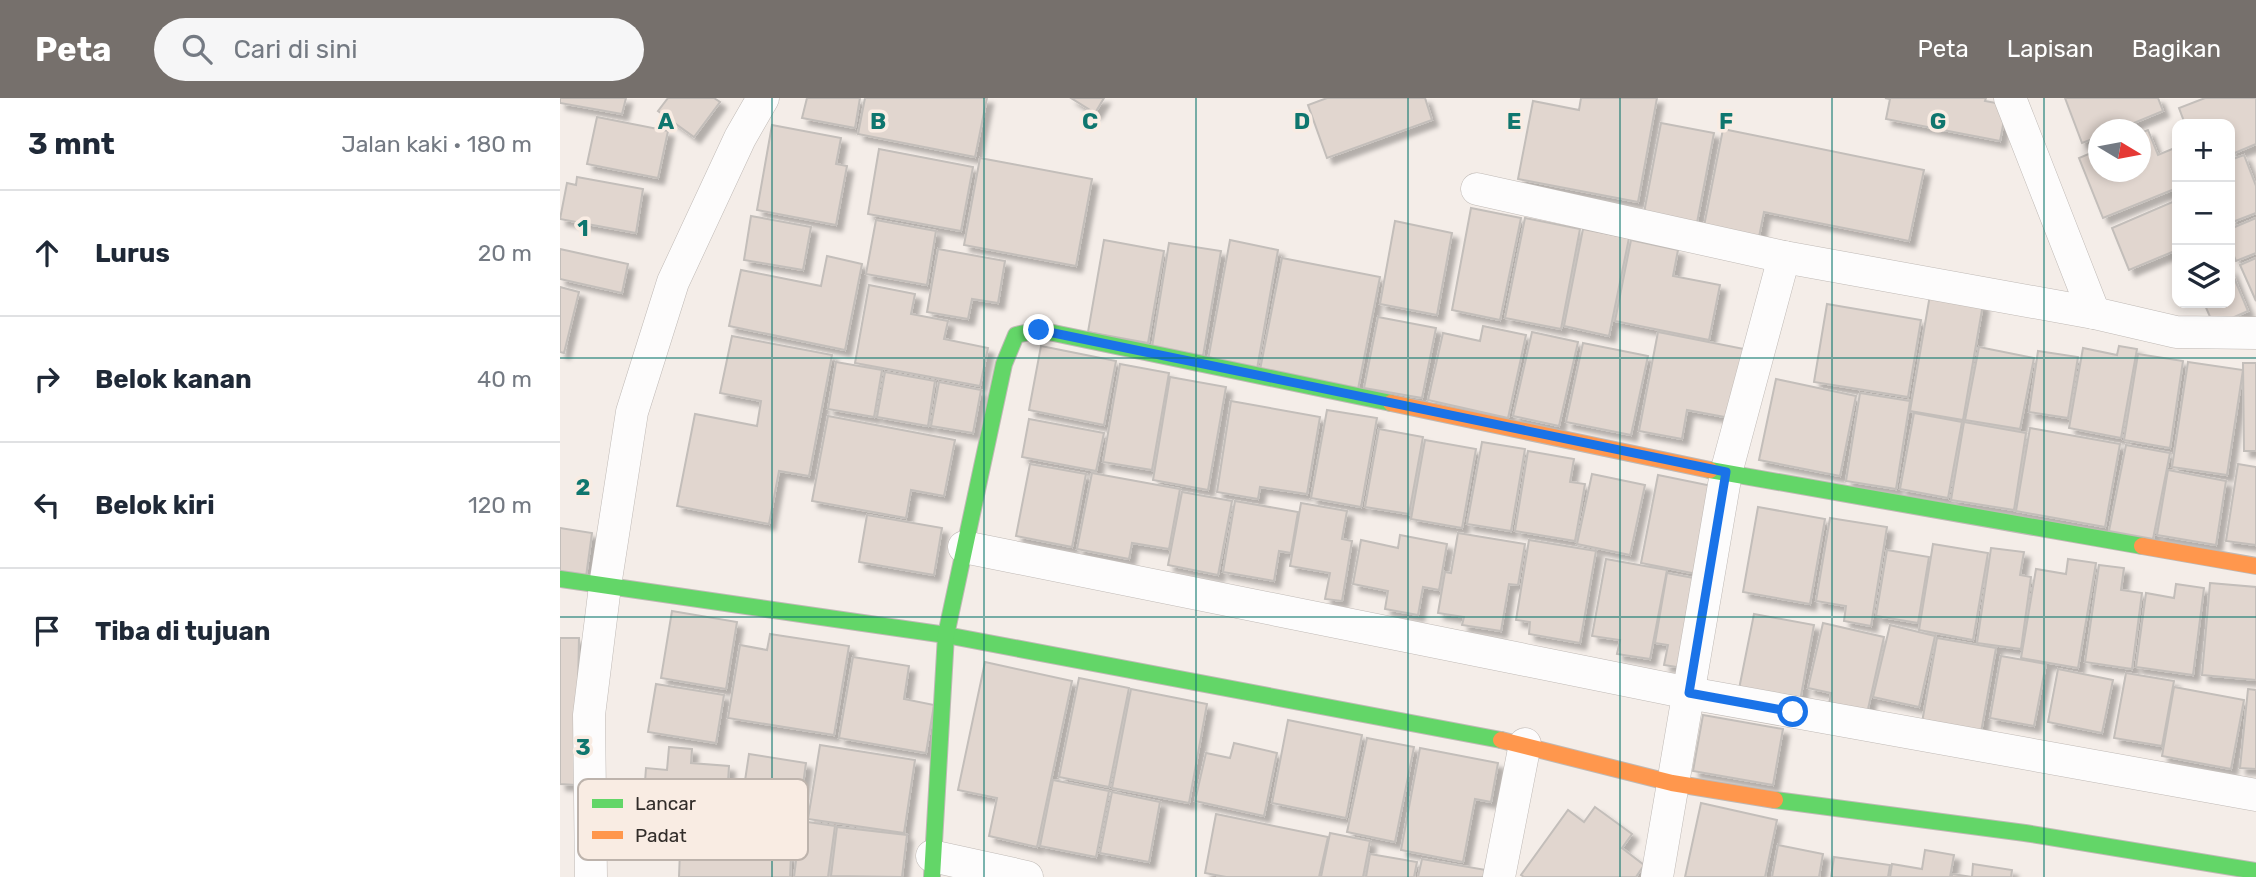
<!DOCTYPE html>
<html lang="id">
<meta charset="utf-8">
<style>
body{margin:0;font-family:Rubik,sans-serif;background:#f6f6f7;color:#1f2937}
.controls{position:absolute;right:21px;top:21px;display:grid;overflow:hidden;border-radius:14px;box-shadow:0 4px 10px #0003}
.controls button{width:63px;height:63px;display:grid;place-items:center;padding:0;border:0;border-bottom:2px solid #e0e1e3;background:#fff;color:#1f2937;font:35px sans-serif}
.compass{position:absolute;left:1528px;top:21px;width:63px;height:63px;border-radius:50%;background:#fff;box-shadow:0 4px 10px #0003;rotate:100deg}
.stop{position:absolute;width:21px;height:21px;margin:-16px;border:5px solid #1a73e8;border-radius:50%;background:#fff}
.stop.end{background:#1a73e8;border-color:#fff;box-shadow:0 2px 7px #0008}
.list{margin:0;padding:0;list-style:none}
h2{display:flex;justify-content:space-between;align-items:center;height:91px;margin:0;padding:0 28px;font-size:30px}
h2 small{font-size:23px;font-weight:400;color:#747a83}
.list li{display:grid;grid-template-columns:46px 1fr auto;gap:21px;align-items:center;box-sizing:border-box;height:126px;padding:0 28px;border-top:2px solid #e0e1e3}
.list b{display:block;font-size:26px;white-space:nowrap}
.list em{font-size:23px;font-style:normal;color:#747a83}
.icon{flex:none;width:38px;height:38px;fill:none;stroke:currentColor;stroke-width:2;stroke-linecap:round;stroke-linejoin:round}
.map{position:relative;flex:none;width:1696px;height:779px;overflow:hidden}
header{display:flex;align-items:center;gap:42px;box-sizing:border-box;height:98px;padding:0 35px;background:#76706c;color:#fff}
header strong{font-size:33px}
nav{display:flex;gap:38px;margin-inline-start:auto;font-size:24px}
.search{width:490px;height:63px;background:#f6f6f7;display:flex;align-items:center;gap:18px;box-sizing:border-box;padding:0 24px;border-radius:38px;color:#747a83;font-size:26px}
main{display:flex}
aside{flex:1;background:#fff}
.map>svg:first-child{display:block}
</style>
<header>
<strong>Peta</strong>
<div class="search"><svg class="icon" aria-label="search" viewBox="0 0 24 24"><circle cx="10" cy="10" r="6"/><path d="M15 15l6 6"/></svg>Cari di sini</div>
<nav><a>Peta</a><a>Lapisan</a><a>Bagikan</a></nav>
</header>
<main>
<aside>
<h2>3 mnt<small>Jalan kaki · 180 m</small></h2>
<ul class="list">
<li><svg class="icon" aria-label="ahead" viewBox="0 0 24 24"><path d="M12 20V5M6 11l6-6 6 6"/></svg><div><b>Lurus</b></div><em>20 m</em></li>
<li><svg class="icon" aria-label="right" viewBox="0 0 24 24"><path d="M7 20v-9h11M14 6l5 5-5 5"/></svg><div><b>Belok kanan</b></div><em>40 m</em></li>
<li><svg class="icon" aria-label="left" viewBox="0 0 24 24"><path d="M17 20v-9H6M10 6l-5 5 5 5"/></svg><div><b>Belok kiri</b></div><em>120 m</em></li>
<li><svg class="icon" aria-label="arrive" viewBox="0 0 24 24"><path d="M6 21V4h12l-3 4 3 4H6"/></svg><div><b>Tiba di tujuan</b></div></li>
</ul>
</aside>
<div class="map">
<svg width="1696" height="779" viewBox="0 0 1696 779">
<defs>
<filter id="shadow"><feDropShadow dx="6" dy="6" stdDeviation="2" flood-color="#0004"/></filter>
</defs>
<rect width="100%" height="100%" fill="#f4ede8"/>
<g fill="#e1d6cf" stroke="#c3beba" stroke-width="2" filter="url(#shadow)">
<path d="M0 0H66L62 16 0 5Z"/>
<path d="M108 0H154L160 4 134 39 98 13Z"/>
<path d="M247 0H300L295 30 242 20Z"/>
<path d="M305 0H427L415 59 298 36Z"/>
<path d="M511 0H544L535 15Z"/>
<path d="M767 0H865L872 22 767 60 748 7Z"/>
<path d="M1021 0H1097L1078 104 958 81 973 3 1019 12Z"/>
<path d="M1325 0H1426L1425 3 1447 7 1440 43 1326 21 1330 1Z"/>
<path d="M1505 0H1598L1603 13 1557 32H1538V39L1522 45Z"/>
<path d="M1645 0H1696V46L1670 57V26H1625L1619 10Z"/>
<path d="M37 19 108 33 98 80 27 66Z"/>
<path d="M1101 25 1154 35 1136 130 1083 120Z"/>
<path d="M212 27 281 40 276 66 287 68 276 127 197 112Z"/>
<path d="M1163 31 1364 72 1349 143 1204 114 1199 139 1144 128Z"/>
<path d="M1588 32 1598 57 1617 49V90L1543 120 1519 60 1538 52V74H1580V35Z"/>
<path d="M319 51 413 69 401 133 308 116Z"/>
<path d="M1684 57 1696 88V115L1670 125V62Z"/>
<path d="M420 60 532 81 516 168 404 147Z"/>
<path d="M17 79 83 91 76 135 0 121 7 85 16 87Z"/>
<path d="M1617 102V152L1569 172 1552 130Z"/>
<path d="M911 110 961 120 940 222 892 212Z"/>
<path d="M191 118 251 129 243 172 184 162Z"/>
<path d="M965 120 1020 131 1001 231 945 220Z"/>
<path d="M1696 120V155L1676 163 1670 148V131Z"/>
<path d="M316 122 376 133 367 187 306 176Z"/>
<path d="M835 123 892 135 877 217 820 206Z"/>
<path d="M1023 131 1069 140 1049 238 1004 228Z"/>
<path d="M544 142 604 153 588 245 528 234Z"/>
<path d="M670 142 718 152 697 271 648 262Z"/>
<path d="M1071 142 1118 152 1113 178 1160 187 1149 242 1055 223Z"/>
<path d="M609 145 661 153 643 258 592 249Z"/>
<path d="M0 151 68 166 62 195 0 181Z"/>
<path d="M378 151 445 163 438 205 412 201 408 221 367 214Z"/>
<path d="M267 158 302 166 285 252 169 228 181 172 261 188Z"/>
<path d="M722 160 820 179 798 291 700 272Z"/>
<path d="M1696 160V203L1680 167Z"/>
<path d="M1670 170 1688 213 1654 228 1644 205H1670Z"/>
<path d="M309 187 355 196 351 216 388 223 384 241 428 250 420 288 295 265Z"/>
<path d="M0 189 19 194 4 255 0 254Z"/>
<path d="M1370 197 1423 206 1403 322 1350 313Z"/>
<path d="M1267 206 1361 222 1348 299 1254 284Z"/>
<path d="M818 219 876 230 862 300 804 290Z"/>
<path d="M923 228 966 237 948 320 868 302 883 235 920 243Z"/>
<path d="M972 234 1018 244 999 328 953 318Z"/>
<path d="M1098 234 1184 251 1170 320 1127 312 1122 341 1079 333Z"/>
<path d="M172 238 272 257 249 378 219 373 209 426 117 408 135 316 197 328 201 303 160 295Z"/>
<path d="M1023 245 1088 258 1071 337 1006 324Z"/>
<path d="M481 248 556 263 544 327 469 312Z"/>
<path d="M1559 248 1577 251 1561 340 1509 330 1523 250 1557 257Z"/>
<path d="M1419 249 1474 260 1460 331 1405 322Z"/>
<path d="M1478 253 1518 259 1508 320 1469 314Z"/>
<path d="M1578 256 1623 263 1610 350 1564 342Z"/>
<path d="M276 264 322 272 314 319 268 311Z"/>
<path d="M1628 264 1683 272 1667 377 1612 369Z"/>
<path d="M1683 265H1696V353H1684Z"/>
<path d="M560 266 609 275 592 372 543 364Z"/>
<path d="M325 274 375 283 368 328 317 319Z"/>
<path d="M610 279 666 289 648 392 593 382Z"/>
<path d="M1216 281 1296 298 1280 378 1199 362Z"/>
<path d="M379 284 421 292 413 335 371 328Z"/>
<path d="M1300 295 1350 303 1336 391 1286 383Z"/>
<path d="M671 303 760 319 747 396 700 389 698 401 657 394Z"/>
<path d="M767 312 817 320 801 409 751 400Z"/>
<path d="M1354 315 1402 324 1388 400 1340 391Z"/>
<path d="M268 318 395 342 384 398 351 392 346 420 252 403Z"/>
<path d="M469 321 544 335 536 373 462 359Z"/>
<path d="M1404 324 1466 335 1454 412 1391 402Z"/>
<path d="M1470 330 1560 346 1545 429 1456 413Z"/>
<path d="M819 331 863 339 849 416 805 409Z"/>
<path d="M865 342 916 351 902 430 851 421Z"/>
<path d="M922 344 965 351 951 433 907 426Z"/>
<path d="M1566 347 1610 355 1593 441 1549 433Z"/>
<path d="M968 353 1014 361 1010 384 1025 386 1015 443 955 433Z"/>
<path d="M470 366 526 376 512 449 456 438Z"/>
<path d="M1678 366 1696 369V447L1666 443Z"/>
<path d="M1608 372 1666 383 1656 447 1597 437Z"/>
<path d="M532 375 620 391 609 451 572 445 569 461 517 451Z"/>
<path d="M1032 376 1085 387 1070 457 1017 446Z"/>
<path d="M1098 377 1152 388 1147 478 1081 465Z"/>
<path d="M622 394 672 403 658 477 608 467Z"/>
<path d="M675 403 738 414 731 455 719 453 714 483 663 474Z"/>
<path d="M741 405 787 413 782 441 792 443 782 503 765 501 770 475 730 468Z"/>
<path d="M1198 409 1265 421 1250 506 1183 494Z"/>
<path d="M307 417 382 430 374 477 299 464Z"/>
<path d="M1270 420 1327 429 1311 528 1284 523 1286 508 1256 503Z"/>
<path d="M0 430 32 435 26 479 0 475Z"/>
<path d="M898 435 965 446 958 487 949 486 941 533 902 527 904 519 878 515 885 474 891 475Z"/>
<path d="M840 437 887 446 879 492 863 489 858 517 825 511 828 493 793 486 801 442 838 450Z"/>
<path d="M969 442 1036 453 1020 545 969 536 970 524 956 522Z"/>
<path d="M1373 446 1428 455 1413 542 1359 532Z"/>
<path d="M1431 450 1464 454 1460 477 1471 479 1461 551 1417 545Z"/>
<path d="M1327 452 1369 459 1358 525 1316 518Z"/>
<path d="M1046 461 1107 472 1090 561 1057 556 1060 542 1032 538Z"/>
<path d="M1508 461 1536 465 1518 570 1461 560 1476 471 1506 476Z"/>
<path d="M1539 467 1564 470 1561 492 1582 495 1572 571 1525 564Z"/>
<path d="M1107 475 1139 481 1123 570 1104 567 1108 547 1095 545Z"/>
<path d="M1650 485 1696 489V582L1642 577Z"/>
<path d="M1616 486 1644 490 1633 577 1576 569 1586 495 1614 500Z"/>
<path d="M112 513 177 524 166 591 101 580Z"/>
<path d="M1194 516 1254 527 1240 603 1179 591Z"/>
<path d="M1263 525 1324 539 1306 620 1268 611 1271 595 1248 590Z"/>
<path d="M1330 527 1375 538 1359 609 1313 599Z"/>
<path d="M210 536 289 548 274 637 168 620 180 547 207 552Z"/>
<path d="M0 540H19L16 687 0 686Z"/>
<path d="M1377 540 1436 550 1420 640 1361 630Z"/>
<path d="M1441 558 1486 566 1474 628 1430 620Z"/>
<path d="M293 559 349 568 344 601 374 607 366 655 279 640Z"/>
<path d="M425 564 512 583 477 749 429 738 437 700 398 692Z"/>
<path d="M1498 571 1553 582 1542 635 1488 624Z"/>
<path d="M1566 575 1614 583 1602 648 1554 640Z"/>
<path d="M519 580 569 590 549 689 499 679Z"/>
<path d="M96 586 164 597 156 645 88 634Z"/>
<path d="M1614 589 1684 602 1671 671 1602 658Z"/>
<path d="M571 591 647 606 629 705 552 690Z"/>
<path d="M1688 591 1696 592V671L1680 670Z"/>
<path d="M1143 617 1223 631 1213 687 1133 673Z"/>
<path d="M728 622 802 637 786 720 712 705Z"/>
<path d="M807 640 854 649 835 744 787 734Z"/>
<path d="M674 645 717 655 704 718 635 703 646 655 670 660Z"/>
<path d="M260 647 355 662 344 735 248 721Z"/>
<path d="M109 649 132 651 131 665 169 668 167 698 177 699 173 753 105 748 106 726 82 725 86 670 107 672Z"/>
<path d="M860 650 938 665 931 704 915 701 903 764 841 752Z"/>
<path d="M189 656 246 665 235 744 177 736Z"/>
<path d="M493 682 549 693 536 759 480 748Z"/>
<path d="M552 694 600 704 589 764 540 755Z"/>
<path d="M1141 705 1217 722 1205 779H1125Z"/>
<path d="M1035 709 1072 736 1062 750 1084 767 1076 779H964L961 777 1008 712 1024 724Z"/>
<path d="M656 716 768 739 759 779H666L645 775Z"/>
<path d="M241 723 275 728 268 779H234Z"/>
<path d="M277 729 347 737 342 779 271 778Z"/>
<path d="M770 735 810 743 803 779H761Z"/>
<path d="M1218 747 1263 756 1259 779H1212Z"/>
<path d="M1365 752 1394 757 1390 779H1330L1332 766 1362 771Z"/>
<path d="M120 753 231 757 230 779H119Z"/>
<path d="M810 756 857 764 854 779H806Z"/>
<path d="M1274 759 1330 767 1328 779H1271Z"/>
<path d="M862 761 926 772 925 779H858Z"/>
<path d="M1413 766 1452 772 1451 779H1392V776L1412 779Z"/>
</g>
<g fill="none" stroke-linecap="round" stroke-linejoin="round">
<g stroke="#bfb9b5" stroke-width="33">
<g id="street">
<path d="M1450 0 1534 215"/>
<path d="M917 91 1224 159 1534 215 1616 234 1696 235"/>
<path d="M404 449 1129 595 1696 697"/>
<path d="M372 758 467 779"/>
<path d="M31 779 29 617 45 488 72 314 113 184 180 40 203 0"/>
<path d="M939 779 965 646"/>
<path d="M1097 779 1166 375 1224 159"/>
</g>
</g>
<g stroke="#bfb9b5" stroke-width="18">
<g id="fast">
<path d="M1150 372 1582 448"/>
<path d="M0 481 386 537 941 642"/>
<path d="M1215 702 1465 735 1696 773"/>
<path d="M372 779 386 537 444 266 456 237 479 232 831 305"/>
</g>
</g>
<g stroke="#bfb9b5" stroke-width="18">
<g id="slow">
<path d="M831 305 1150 372"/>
<path d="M1582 448 1696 468"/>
<path d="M941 642 1112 685 1215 702"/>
</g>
</g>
<use href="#street" stroke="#fdfcfc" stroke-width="32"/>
<use href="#fast" stroke="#63d668" stroke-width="16"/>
<use href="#slow" stroke="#ff974d" stroke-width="16"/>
</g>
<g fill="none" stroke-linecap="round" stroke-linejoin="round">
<path stroke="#1a73e8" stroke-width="9" d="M479 232 1166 374 1129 595 1233 614"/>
</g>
<path fill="none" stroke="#0f766e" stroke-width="2" stroke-opacity="0.55" d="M212 0V779M424 0V779M636 0V779M848 0V779M1060 0V779M1272 0V779M1484 0V779M0 260H1696M0 519H1696"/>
<rect x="18" y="681" width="230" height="81" rx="10" fill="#f9ece3" stroke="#bdb3ac" stroke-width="2"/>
<rect x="32" y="701" width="31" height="9" fill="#63d668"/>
<rect x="32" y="733" width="31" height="8" fill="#ff974d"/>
<g font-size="19" fill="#322d2a">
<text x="75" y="712">Lancar</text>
<text x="75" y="744">Padat</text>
</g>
<g font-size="23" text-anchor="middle" font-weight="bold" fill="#0f766e" stroke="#f9ece3" stroke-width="7" stroke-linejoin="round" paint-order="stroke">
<text x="106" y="31">A</text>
<text x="318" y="31">B</text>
<text x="530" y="31">C</text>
<text x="742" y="31">D</text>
<text x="954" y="31">E</text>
<text x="1166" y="31">F</text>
<text x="1378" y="31">G</text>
<text x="23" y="138">1</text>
<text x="23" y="397">2</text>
<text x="23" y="657">3</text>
</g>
</svg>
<div class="controls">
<button>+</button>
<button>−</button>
<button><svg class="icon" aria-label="layers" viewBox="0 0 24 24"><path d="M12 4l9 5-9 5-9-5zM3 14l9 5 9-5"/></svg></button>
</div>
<svg class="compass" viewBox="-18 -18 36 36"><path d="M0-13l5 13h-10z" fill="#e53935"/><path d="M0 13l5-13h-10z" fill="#747a83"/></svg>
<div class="stop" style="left:1233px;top:614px"></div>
<div class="stop end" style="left:479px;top:232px"></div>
</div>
</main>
